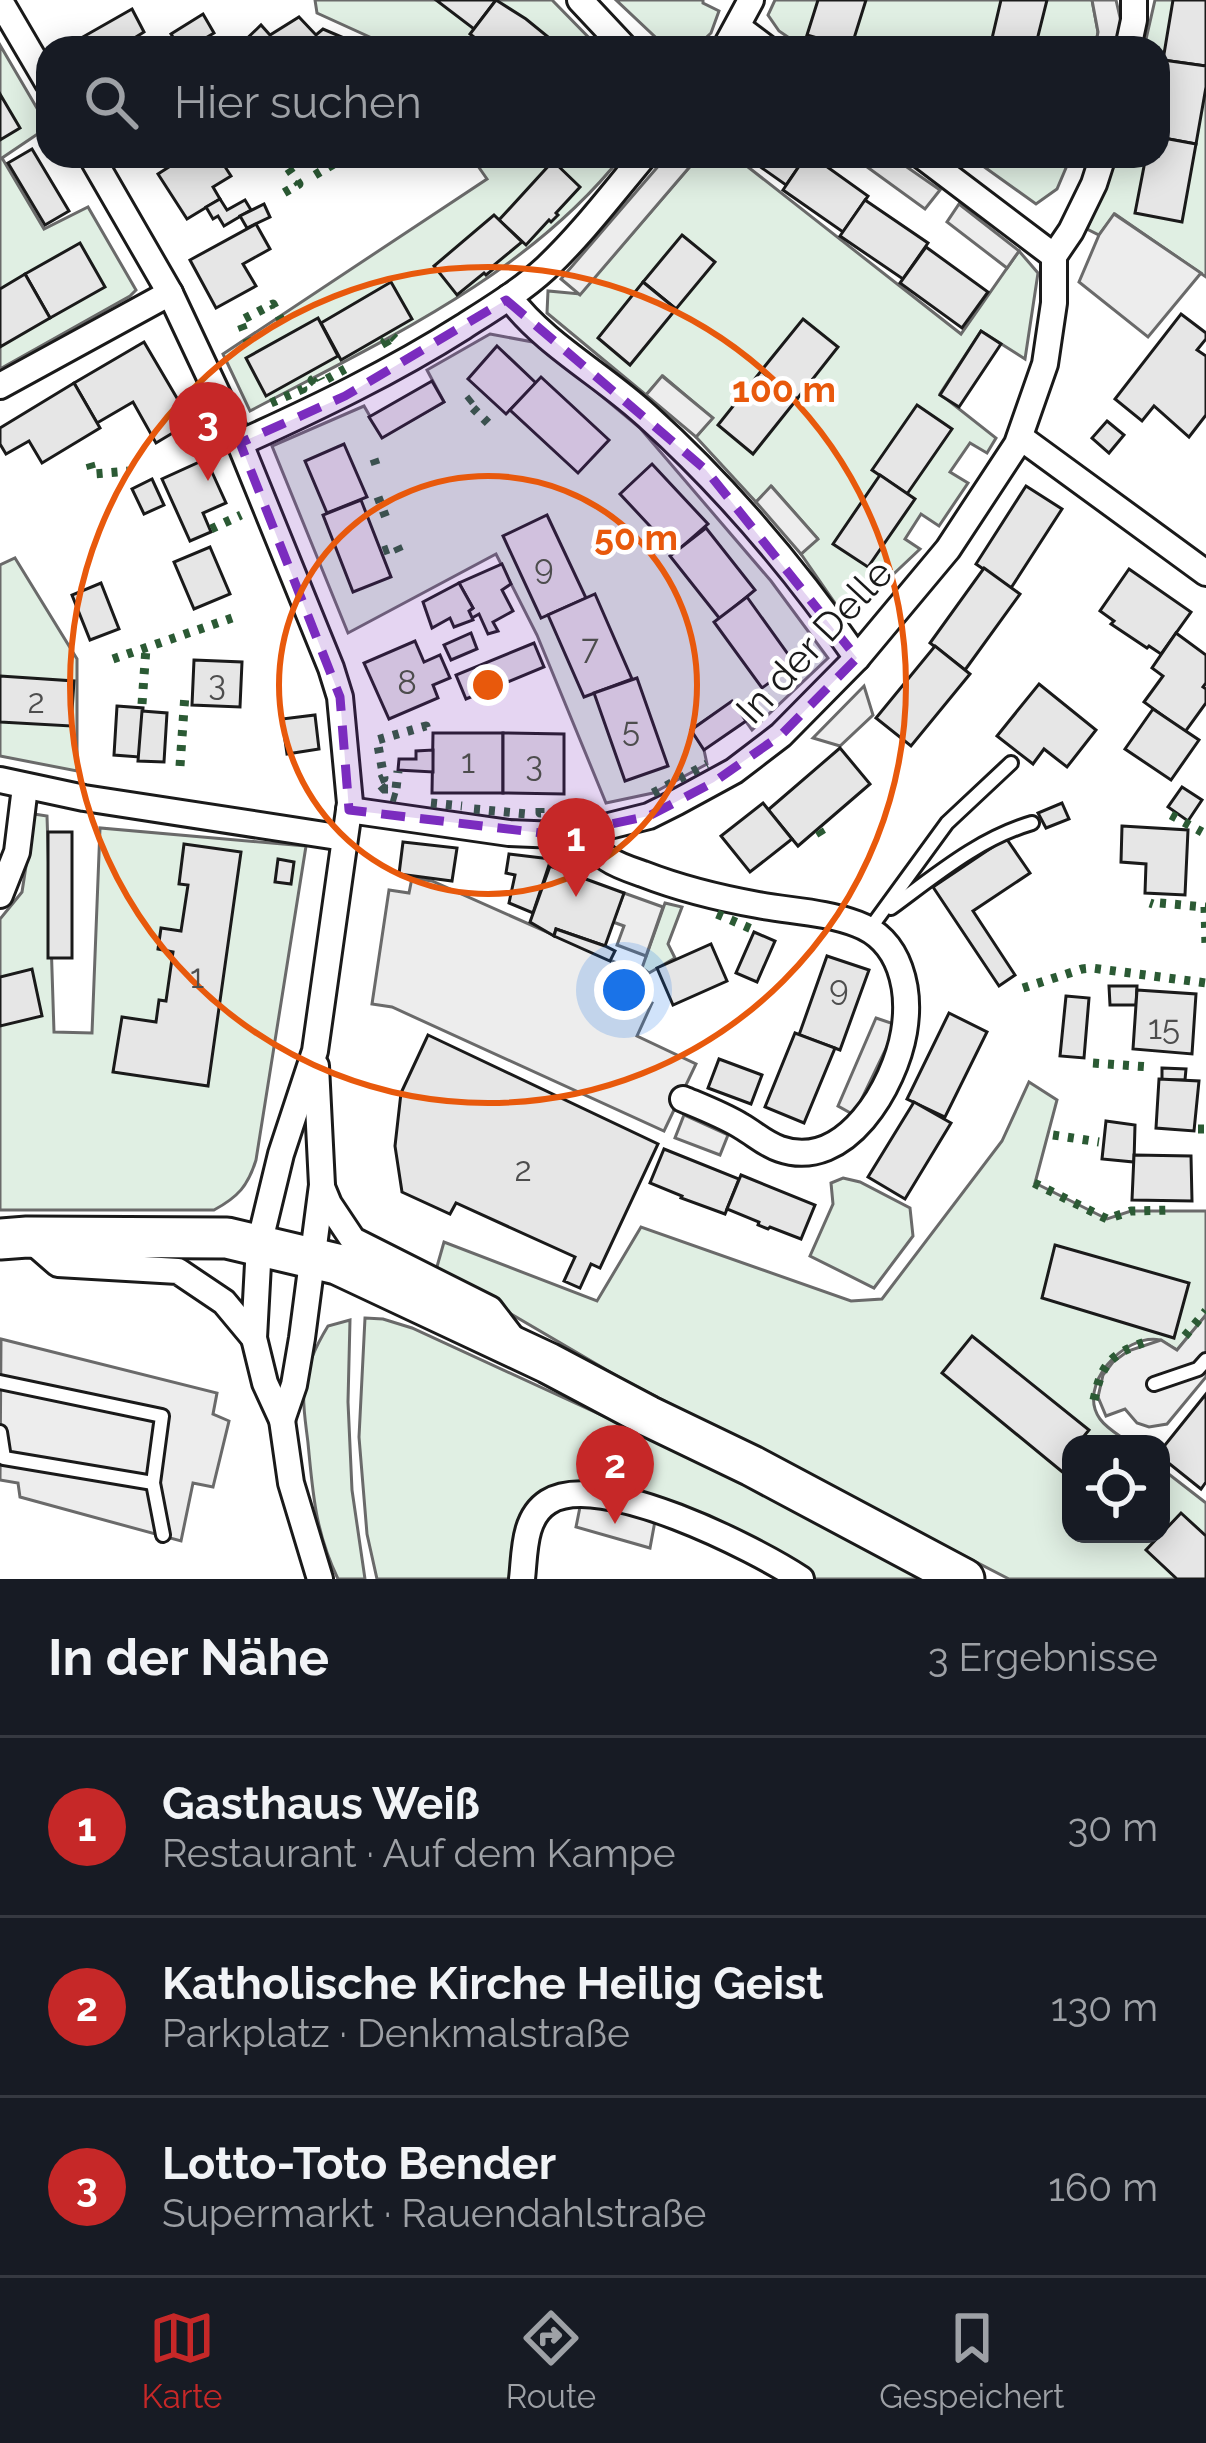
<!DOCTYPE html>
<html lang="de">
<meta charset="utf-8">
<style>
body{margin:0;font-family:Raleway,sans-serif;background:#20242c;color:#f1f3f6}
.controls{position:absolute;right:36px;bottom:36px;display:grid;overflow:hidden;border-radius:24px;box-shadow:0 6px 30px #0003}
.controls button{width:108px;height:108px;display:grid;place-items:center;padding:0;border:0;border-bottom:3px solid #363941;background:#171b24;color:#f1f3f6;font:60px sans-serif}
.you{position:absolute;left:624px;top:990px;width:42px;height:42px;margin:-30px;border:9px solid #fff;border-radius:50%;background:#1a73e8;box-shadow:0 0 0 18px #1a73e833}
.badge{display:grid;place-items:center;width:78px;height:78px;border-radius:50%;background:#c62828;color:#fff;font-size:39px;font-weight:700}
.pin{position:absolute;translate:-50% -99px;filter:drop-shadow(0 3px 6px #0008)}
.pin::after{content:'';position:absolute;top:63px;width:42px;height:36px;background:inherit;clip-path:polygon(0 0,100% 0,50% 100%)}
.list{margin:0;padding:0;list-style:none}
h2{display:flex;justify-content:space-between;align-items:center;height:156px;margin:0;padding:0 48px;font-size:51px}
h2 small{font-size:39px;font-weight:400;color:#9ea1a6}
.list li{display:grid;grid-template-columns:78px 1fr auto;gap:36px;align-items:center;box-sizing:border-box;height:180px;padding:0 48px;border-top:3px solid #363941}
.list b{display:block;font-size:45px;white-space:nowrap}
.list p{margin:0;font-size:39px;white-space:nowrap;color:#9ea1a6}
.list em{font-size:39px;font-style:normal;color:#9ea1a6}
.icon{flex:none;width:66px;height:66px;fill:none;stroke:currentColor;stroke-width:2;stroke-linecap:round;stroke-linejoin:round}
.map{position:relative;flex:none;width:1206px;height:1579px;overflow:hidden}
.search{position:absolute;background:#171b24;box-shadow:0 6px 30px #0003;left:36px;right:36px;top:36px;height:132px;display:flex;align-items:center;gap:30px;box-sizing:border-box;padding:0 42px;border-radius:36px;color:#9ea1a6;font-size:45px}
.sheet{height:696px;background:#171b24}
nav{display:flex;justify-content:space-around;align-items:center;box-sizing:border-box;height:168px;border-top:3px solid #363941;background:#171b24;font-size:33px;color:#9ea1a6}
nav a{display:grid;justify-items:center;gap:6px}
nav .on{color:#c62828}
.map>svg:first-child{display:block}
</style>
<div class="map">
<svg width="1206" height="1579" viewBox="0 0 1206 1579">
<rect width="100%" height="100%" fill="#fff"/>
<g fill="#e0efe3" stroke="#6a6a6a" stroke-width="3">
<path d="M315 0H552L599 48H394L317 13Z"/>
<path d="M616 0H703V3L719 11 711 33 695 48H667Z"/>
<path d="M775 0H1092L1098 32 1095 48H804L779 31 768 15Z"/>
<path d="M1155 0H1206V277L1115 214 1099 235 1087 229 1118 156H1158V48H1144Z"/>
<path d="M0 45 48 127 2 158 44 229 88 207 136 290 130 296 0 369Z"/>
<path d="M471 156H622C527 276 382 341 250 411L223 354 487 179Z"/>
<path d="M699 156H734L961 334 1019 251 1038 273 1025 359 981 331 940 394 996 438 987 453 970 443 950 472 968 483 939 526 921 514 905 539 920 549 846 619 801 554 817 538 772 487 756 502 696 437 712 418 663 376 646 395 547 313 548 291 580 294Z"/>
<path d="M969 156H1071L1057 189 1036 204Z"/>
<path d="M490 334 538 343 640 428 771 581 828 658 752 730 732 702 691 730 704 750 707 764 653 793 606 803 537 635 496 554 348 633 272 446 364 406 382 437 444 402 427 370Z"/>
<path d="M15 558 77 659V771L0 756V565Z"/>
<path d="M34 814 47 816 54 1032 92 1033 100 828 306 846 256 1160C248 1186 238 1197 214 1210H0V919L22 892Z"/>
<path d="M665 903 682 907 668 944 675 958 649 973 642 968Z"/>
<path d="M1029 1082 1057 1100 1035 1183 1107 1219 1131 1211H1206V1315L1177 1350C1175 1349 1162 1341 1160 1340 1124 1333 1076 1386 1100 1419 1107 1429 1122 1437 1131 1444H1071V1534H1161V1468L1206 1503V1579H1009L622 1379 436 1270 444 1242 597 1301 641 1227 851 1301 882 1299 1002 1141Z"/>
<path d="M843 1178 860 1182 910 1208 913 1236 874 1288 810 1256 833 1204 831 1183Z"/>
<path d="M365 1318 383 1319 412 1328 747 1482 929 1579H814L707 1520 549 1497 520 1579H377L367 1534 359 1437Z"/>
<path d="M350 1320 348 1402 352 1490 365 1579H338C315 1531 313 1494 308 1443 306 1425 302 1404 304 1386 307 1365 317 1344 328 1326Z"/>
</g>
<g fill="#ededed" stroke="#6a6a6a" stroke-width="3">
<path d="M1092 0H1116L1122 26 1117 48H1095L1098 32Z"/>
<path d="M667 156H699L580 295 561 279Z"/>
<path d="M852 156H891L940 190 925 209Z"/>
<path d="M959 204 1019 251 1007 268 947 222Z"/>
<path d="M1114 214 1201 273 1148 337 1079 282 1099 235Z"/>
<path d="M662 376 713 418 696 437 646 395Z"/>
<path d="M771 486 818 539 801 554 756 502Z"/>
<path d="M864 686 873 715 840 746 813 738Z"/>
<path d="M412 878 432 881 637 972 628 992 652 1003 637 1036 696 1064 664 1131 392 1007 372 1004 389 890 409 893Z"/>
<path d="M624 893 663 907 646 956 617 945 624 926 613 922Z"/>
<path d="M876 1018 894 1024V1032L854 1115 838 1106Z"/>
<path d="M684 1115 728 1135 720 1155 675 1138Z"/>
<path d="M1206 1315V1377L1167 1424 1149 1427 1137 1423 1125 1409 1106 1416 1098 1397 1103 1375 1113 1362 1128 1351 1161 1340 1177 1350Z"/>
<path d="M1 1339 217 1393 213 1414 229 1421 213 1487 193 1483 181 1541 20 1497 18 1483 0 1480Z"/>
<path d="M581 1502 655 1521 650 1548 576 1527Z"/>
</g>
<g fill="#e6e6e6" stroke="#1a1a1a" stroke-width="3">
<path d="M436 0H496L474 29Z"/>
<path d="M496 0 526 19 558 45 556 48H488L470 34Z"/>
<path d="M818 0H866L851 48 807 35Z"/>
<path d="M1001 0H1047L1035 48 990 47Z"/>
<path d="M1173 0H1206V66L1163 60Z"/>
<path d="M132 9 144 32 136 37 143 48H77L74 42Z"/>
<path d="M203 14 214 33 189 48H180L171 34Z"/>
<path d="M299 17 316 35 323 29 358 44 360 48H237L261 25 270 35Z"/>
<path d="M1163 60 1206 66V87L1196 144 1158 137V90Z"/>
<path d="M0 94 20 128 0 140Z"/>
<path d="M1158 137 1196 144 1182 222 1135 213 1146 156H1158Z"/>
<path d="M32 149 69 211 45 225 8 163Z"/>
<path d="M186 156H197L203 166 218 156 231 176 213 187 220 199 187 219 158 174Z"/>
<path d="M745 156H806L786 185Z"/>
<path d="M806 156H812L868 196 843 232 783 190Z"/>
<path d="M553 161 580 187 556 213 558 215 551 222 549 220 526 245 499 220Z"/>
<path d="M220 199 227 210 245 200 251 210 224 226 218 216 213 219 206 207Z"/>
<path d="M865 200 928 243 903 279 840 236Z"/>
<path d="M264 204 270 217 247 228 240 216Z"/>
<path d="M494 215 522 242 494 265 496 267 486 275 484 273 457 295 434 266Z"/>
<path d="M256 224 270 249 243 264 256 286 216 308 190 260Z"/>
<path d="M682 235 715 262 676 309 643 282Z"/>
<path d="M80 243 105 287 50 318 25 274Z"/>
<path d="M926 247 988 292 962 328 900 283Z"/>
<path d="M25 274 50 318 0 347V289Z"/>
<path d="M391 282 412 319 341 360 321 323Z"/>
<path d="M643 282 676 309 630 365 598 338Z"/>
<path d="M1181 314 1206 333V339L1197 350 1206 356V415L1189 437 1154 406 1142 421 1115 399Z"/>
<path d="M318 318 338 356 266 396 246 358Z"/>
<path d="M803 319 838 347 797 399 761 371Z"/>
<path d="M981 331 1001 344 959 407 940 395Z"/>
<path d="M144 342 191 422 156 443 133 402 97 423 74 383Z"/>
<path d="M497 346 536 383 506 414 468 379Z"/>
<path d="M761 371 797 399 753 454 718 425Z"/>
<path d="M541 377 609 440 578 473 510 410Z"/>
<path d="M432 381 444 402 382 438 369 417Z"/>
<path d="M74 383 100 428 42 463 29 441 6 454 0 444V428Z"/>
<path d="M917 405 952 429 907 494 872 470Z"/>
<path d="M1107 421 1124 435 1109 453 1092 438Z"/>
<path d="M344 444 367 497 327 513 305 461Z"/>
<path d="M206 459 226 503 203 513 211 532 190 541 162 479Z"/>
<path d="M652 464 708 524 675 553 620 494Z"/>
<path d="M880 475 915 499 868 567 833 544Z"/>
<path d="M152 479 164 505 144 514 132 489Z"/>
<path d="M1026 486 1062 509 1011 588 976 564Z"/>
<path d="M361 500 391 577 353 592 323 515Z"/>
<path d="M547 515 586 598 541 618 503 536Z"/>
<path d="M706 528 755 590 720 619 670 556Z"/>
<path d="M210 547 230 594 194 609 174 562Z"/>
<path d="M502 564 511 584 502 590 513 611 493 622 498 631 488 634 479 614 472 618 469 611 473 608 459 583Z"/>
<path d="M984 568 1020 594 965 670 930 643Z"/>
<path d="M1129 569 1191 612 1161 654 1149 646 1147 648 1111 624 1114 621 1100 611Z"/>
<path d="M101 583 119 629 90 640 72 595Z"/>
<path d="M459 583 473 608 469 611 473 620 454 627 450 618 432 628 423 602Z"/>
<path d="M595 594 632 679 584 697 548 615Z"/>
<path d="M747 597 795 664 762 688 714 622Z"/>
<path d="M471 633 477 649 451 660 444 645Z"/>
<path d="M1176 633 1206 655V683L1203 687 1206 689V703L1185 732 1144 702 1163 676 1152 668Z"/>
<path d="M415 641 424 662 440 655 450 678 433 685 438 698 389 719 364 663Z"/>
<path d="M534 643 544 667 466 699 456 675Z"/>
<path d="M935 646 970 674 911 746 876 718Z"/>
<path d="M194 660 242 662 240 707 192 705Z"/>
<path d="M0 676 74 681 71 726 0 722Z"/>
<path d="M637 678 668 766 625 781 594 693Z"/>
<path d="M1039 684 1096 730 1067 767 1044 749 1033 764 997 736Z"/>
<path d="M732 701 746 721 704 750 691 730Z"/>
<path d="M117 706 143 708 139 757 114 755Z"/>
<path d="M1153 709 1199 740 1171 780 1125 749Z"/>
<path d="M142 711 167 713 164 762 138 761Z"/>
<path d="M315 715 319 749 287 754 282 719Z"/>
<path d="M433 733H503V793H432Z"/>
<path d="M503 733 564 734V794L503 793Z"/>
<path d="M840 748 870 784 798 846 768 810Z"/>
<path d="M433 750V772L398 770 399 759H416V751Z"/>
<path d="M1182 787 1202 800 1188 821 1168 807Z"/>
<path d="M763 803 792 839 750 872 721 836Z"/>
<path d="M1062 803 1069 819 1046 828 1038 813Z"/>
<path d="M1122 826 1188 830 1185 895 1145 893 1146 864 1121 862Z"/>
<rect x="48" y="832" width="24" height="126"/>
<path d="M1006 838 1030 873 973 911 1015 975 999 986 933 887Z"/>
<path d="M403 842 457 848 452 881 399 874Z"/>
<path d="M184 844 241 852 208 1086 113 1072 122 1017 156 1022 159 1000 166 1001 173 952 158 949 161 928 181 931 188 885 179 884Z"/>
<path d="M509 854 551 859 533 913 509 903 515 875 506 873Z"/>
<path d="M278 859 294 862 291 884 275 882Z"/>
<path d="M550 866 624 893 605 946 556 929 554 936 530 922Z"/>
<path d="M556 929 605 946 615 951 610 961 554 936Z"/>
<path d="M754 932 775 941 757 982 736 973Z"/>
<path d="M711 944 727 981 673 1005 657 968Z"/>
<path d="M827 956 869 970 840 1050 799 1035Z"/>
<path d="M32 969 42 1016 0 1026V977Z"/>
<path d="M1109 986H1137L1136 1005H1110Z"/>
<path d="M1137 990 1196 994 1192 1054 1133 1049Z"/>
<path d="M1066 996 1089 998 1084 1058 1060 1056Z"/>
<path d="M949 1013 987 1032 945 1117 907 1099Z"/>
<path d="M795 1033 835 1048 804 1123 765 1107Z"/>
<path d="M428 1035 658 1144 600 1268 591 1264 580 1288 564 1281 575 1257 456 1203 450 1214 402 1192 395 1146 401 1093Z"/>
<path d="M719 1059 762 1075 751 1104 708 1088Z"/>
<path d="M1162 1068 1186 1069 1185 1080H1162Z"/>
<path d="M1159 1079 1199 1081 1194 1131 1156 1128Z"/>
<path d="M914 1102 951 1123 905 1199 868 1177Z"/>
<path d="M1106 1121 1135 1125 1134 1162 1102 1159Z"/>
<path d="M664 1149 739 1179 725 1214 681 1198 682 1196 650 1183Z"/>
<path d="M1134 1155 1191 1156 1192 1201 1132 1200Z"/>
<path d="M741 1175 815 1205 801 1239 770 1227 768 1229 758 1225 759 1222 727 1209Z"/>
<path d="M1055 1245 1189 1283 1174 1338 1042 1298Z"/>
<path d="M972 1336 1089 1430 1084 1436 1094 1444H1071V1479L942 1373Z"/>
<path d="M1206 1394V1482L1201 1489 1161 1457V1450Z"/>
<path d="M1181 1513 1206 1536V1579H1177L1146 1550Z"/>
</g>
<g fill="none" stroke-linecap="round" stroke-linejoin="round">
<g stroke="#1a1a1a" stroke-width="18">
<g id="service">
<path d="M891 908C936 875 978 839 1032 823"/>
<path d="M869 930 947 823 1011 763"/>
<path d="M0 1382 162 1416 153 1483 163 1535"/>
<path d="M1154 1384 1198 1369 1206 1360"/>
<path d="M0 1432 4 1458 153 1483"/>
</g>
</g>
<g stroke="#1a1a1a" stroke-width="30">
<g id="minor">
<path d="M580 0 625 48"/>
<path d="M0 1 48 83"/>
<path d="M738 27 766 48"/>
<path d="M725 48 751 0"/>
<path d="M1128 48 1134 20V0"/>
<path d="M91 156 170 293 234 429 331 668 340 697 350 803 315 1051 281 1154 259 1245 254 1338 265 1383 282 1420 291 1483 320 1579"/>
<path d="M922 156 1054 256"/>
<path d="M509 297C545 345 603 375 647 416 728 489 795 569 857 658"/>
<path d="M0 386 170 293"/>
<path d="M1020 437 1206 573"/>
<path d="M240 443C317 408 392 372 463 327 491 309 521 291 546 268 582 234 612 194 644 156"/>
<path d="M0 780 84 798 344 838"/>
<path d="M349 810 509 833 558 835 589 831 649 816 677 802 734 771 781 735 857 658 948 549 1017 444 1045 364 1054 303V256L1071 231 1094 184 1103 156"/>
<path d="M589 831C596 859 617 865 643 874 679 888 719 898 758 905 790 911 826 912 857 924 901 940 911 990 904 1032 895 1085 846 1172 780 1149 765 1144 755 1134 741 1126 723 1115 702 1107 683 1099"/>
<path d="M0 895 17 852 25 787"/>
<path d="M322 1187 329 1204 353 1240 490 1309 513 1339"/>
<path d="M27 1237 58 1264 178 1271 224 1302 254 1338"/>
<path d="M282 1420 294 1385 302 1338 322 1185 316 1066"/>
<path d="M522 1579C525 1553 523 1518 548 1502 599 1469 756 1549 801 1579"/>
</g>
</g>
<g stroke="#1a1a1a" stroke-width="45">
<path id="primary" d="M0 1239 27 1237 227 1238 337 1264 548 1363 648 1416 752 1466 964 1579"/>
</g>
<use href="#service" stroke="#fff" stroke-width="12"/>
<use href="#minor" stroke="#fff" stroke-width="24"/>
<use href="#primary" stroke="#fff" stroke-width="39"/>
<g stroke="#2b5a34" stroke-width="9" stroke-dasharray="6 9" stroke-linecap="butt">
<path d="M153 48V39"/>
<path d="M280 156 299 184 282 194"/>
<path d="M315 175 347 156"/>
<path d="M249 344 240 321 273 304 282 322"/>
<path d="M388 346 385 341 392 336 395 339"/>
<path d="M327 379 345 369"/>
<path d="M315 383 312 380 319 376 321 380"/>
<path d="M188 393 192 399"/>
<path d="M472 398 467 402 492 427"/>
<path d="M271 403 303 389 300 383"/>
<path d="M374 459 378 471"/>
<path d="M90 463 93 474 128 471"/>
<path d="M378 497 386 518"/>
<path d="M211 529 241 515"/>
<path d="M383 551 397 546 401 555"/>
<path d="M113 659 232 618"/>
<path d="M765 696 775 709"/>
<path d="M142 704 146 648"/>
<path d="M180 766 185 694"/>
<path d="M382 789H396L398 771"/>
<path d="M653 793 707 764"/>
<path d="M397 798 390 796 377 781 384 778 377 740 426 726 429 736"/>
<path d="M431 803 462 806"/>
<path d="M540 808V813L568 812 570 803"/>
<path d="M474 809 527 814V808"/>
<path d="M1171 815 1202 832"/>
<path d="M819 830 824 838 821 840"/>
<path d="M1150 903 1153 904"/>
<path d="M1160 903 1205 907 1206 947"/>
<path d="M717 914 754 930"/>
<path d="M1023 988 1082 969 1092 968 1206 983"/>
<path d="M1093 1063 1150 1067"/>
<path d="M1198 1129H1206"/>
<path d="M1053 1135 1099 1142"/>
<path d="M1034 1183 1107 1219 1131 1211 1173 1210"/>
<path d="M1185 1336 1206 1311"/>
<path d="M1094 1400C1102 1362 1111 1354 1148 1341"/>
</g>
</g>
<path fill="#7b2cbf" fill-opacity="0.2" stroke="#7b2cbf" stroke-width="9" stroke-dasharray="24 15" stroke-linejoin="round" d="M506 300 706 470 857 658 781 735 714 782 649 816 558 835 349 810 340 697 240 443 345 396Z"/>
<g fill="none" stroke="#e8590c" stroke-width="6">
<circle cx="488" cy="685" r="209"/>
<circle cx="488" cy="685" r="418"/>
</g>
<g text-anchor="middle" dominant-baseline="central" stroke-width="9" stroke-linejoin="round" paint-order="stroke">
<g font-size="33" fill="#4d4d4d">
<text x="544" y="567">9</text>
<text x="590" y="647">7</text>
<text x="407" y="682">8</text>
<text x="217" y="683">3</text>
<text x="36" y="701">2</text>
<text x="631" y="729">5</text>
<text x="468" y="761">1</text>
<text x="534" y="764">3</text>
<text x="197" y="976">1</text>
<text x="839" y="988">9</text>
<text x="1164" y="1027">15</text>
<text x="523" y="1169">2</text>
</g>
<g font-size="39" fill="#1a1a1a" stroke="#fff">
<text transform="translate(814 641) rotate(-47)">In der Delle</text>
</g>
</g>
<circle cx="488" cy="685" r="18" fill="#e8590c" stroke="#fff" stroke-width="6"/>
<g font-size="36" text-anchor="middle" font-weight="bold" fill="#e8590c" stroke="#fff" stroke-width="9" stroke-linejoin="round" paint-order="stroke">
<text x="784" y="402">100 m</text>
<text x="636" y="550">50 m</text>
</g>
</svg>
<div class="controls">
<button><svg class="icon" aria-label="locate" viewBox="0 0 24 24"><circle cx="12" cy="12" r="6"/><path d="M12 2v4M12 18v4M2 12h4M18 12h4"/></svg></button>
</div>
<div class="you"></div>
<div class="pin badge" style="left:576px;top:897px">1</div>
<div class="pin badge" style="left:615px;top:1524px">2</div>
<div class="pin badge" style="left:208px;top:481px">3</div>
<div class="search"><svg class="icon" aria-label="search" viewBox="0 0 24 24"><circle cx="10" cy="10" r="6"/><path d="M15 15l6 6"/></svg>Hier suchen</div>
</div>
<section class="sheet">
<h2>In der Nähe<small>3 Ergebnisse</small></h2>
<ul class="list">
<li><span class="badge">1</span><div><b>Gasthaus Weiß</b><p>Restaurant · Auf dem Kampe</p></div><em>30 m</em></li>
<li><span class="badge">2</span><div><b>Katholische Kirche Heilig Geist</b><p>Parkplatz · Denkmalstraße</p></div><em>130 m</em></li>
<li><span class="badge">3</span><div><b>Lotto-Toto Bender</b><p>Supermarkt · Rauendahlstraße</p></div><em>160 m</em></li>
</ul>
</section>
<nav>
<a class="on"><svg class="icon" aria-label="map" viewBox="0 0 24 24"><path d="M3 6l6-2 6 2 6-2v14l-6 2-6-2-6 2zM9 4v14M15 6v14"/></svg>Karte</a>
<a><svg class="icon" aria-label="directions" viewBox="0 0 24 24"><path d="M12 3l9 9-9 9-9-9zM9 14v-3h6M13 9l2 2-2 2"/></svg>Route</a>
<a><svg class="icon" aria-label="saved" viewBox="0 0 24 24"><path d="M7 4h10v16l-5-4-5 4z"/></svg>Gespeichert</a>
</nav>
